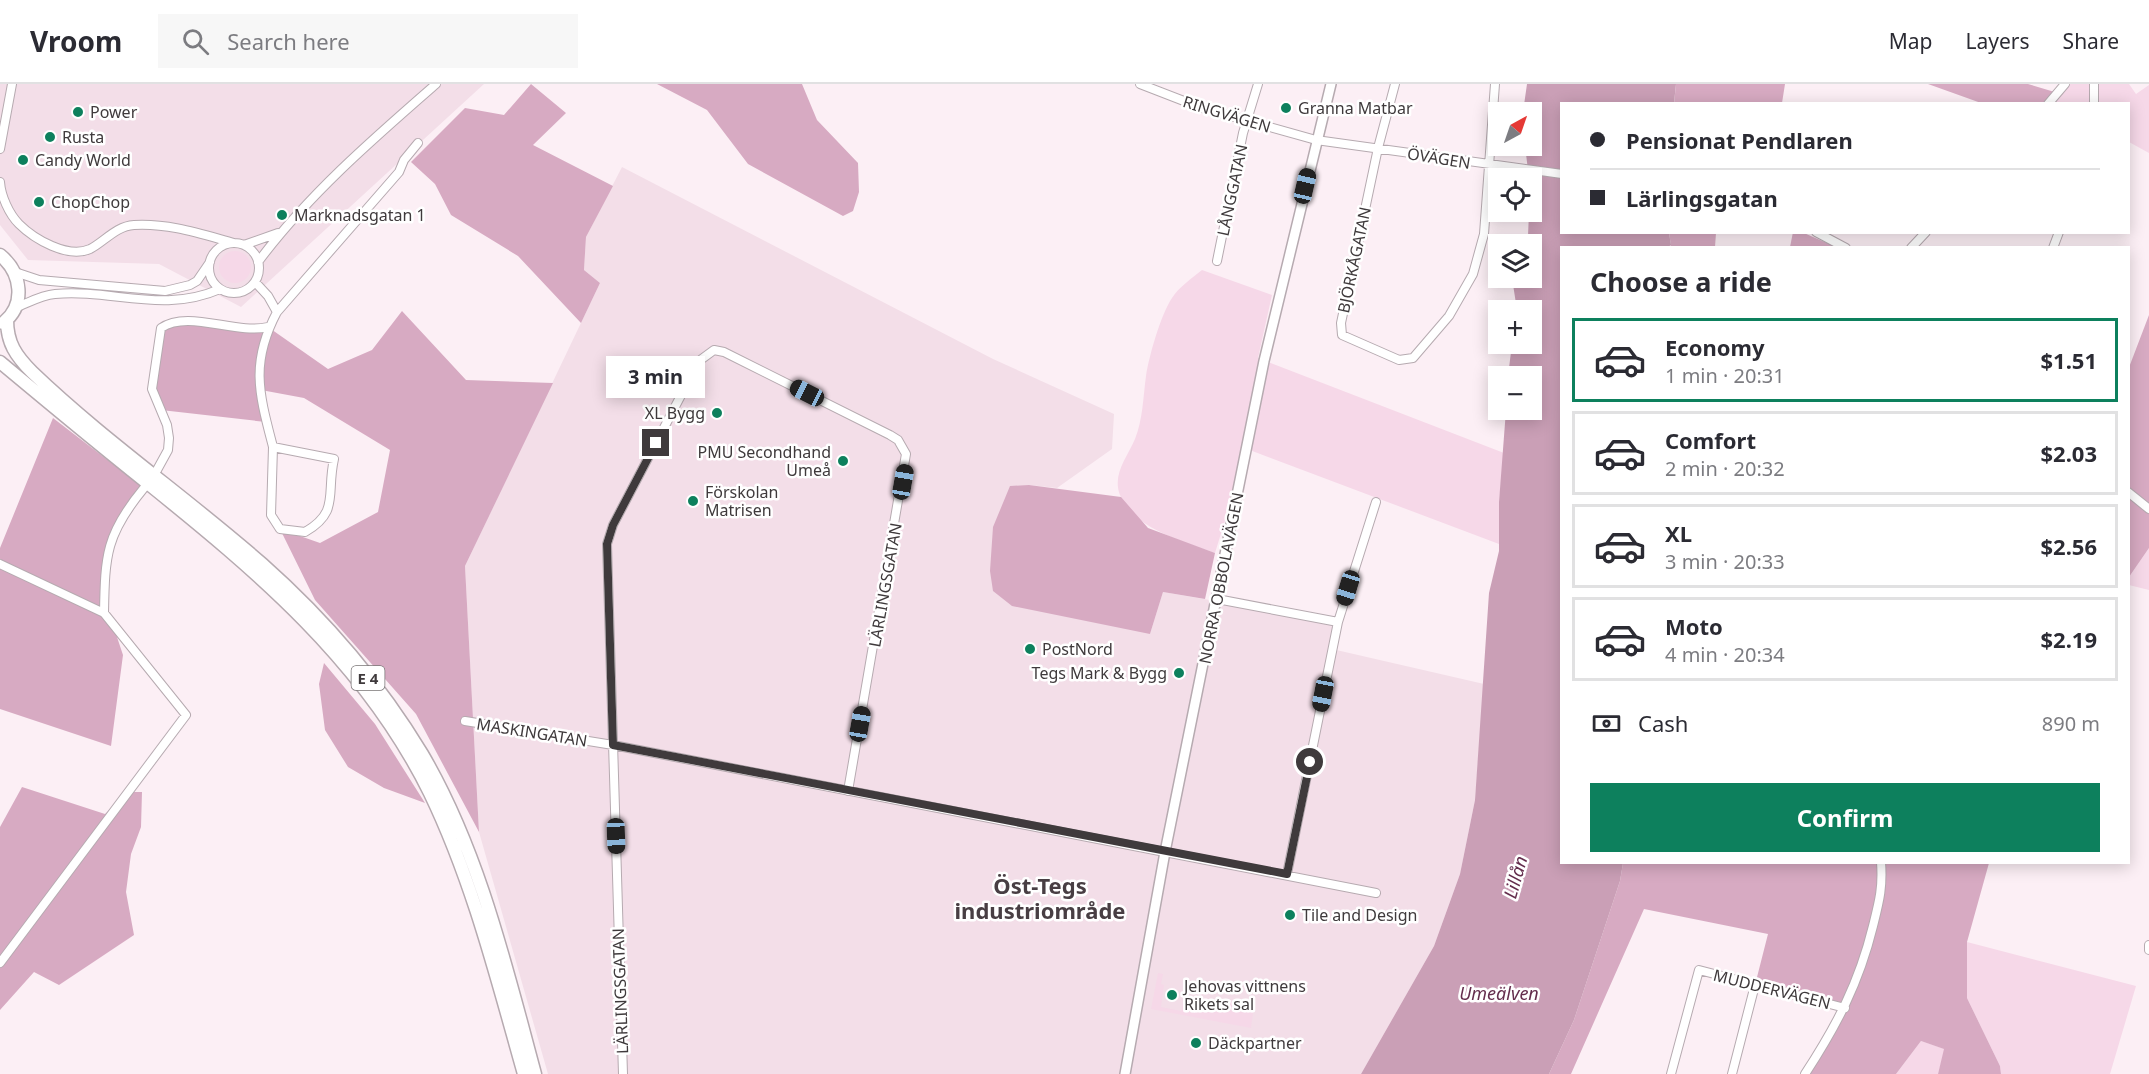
<!DOCTYPE html>
<html lang="en">
<head>
<meta charset="utf-8">
<style>
  body { margin:0; font-family:"Noto Sans",sans-serif; background:#f7f7f7; color:#2b2b33; height:100vh; display:flex; flex-direction:column; font-size:22px; white-space:nowrap }
  * { box-sizing:border-box; margin:0 }
  p { font-size:20px; color:#7c7c81 }
  .icon { flex:none; width:33px; height:33px; fill:none; stroke:currentColor; stroke-width:2; stroke-linecap:round; stroke-linejoin:round }
  .map { position:relative; flex:1; overflow:hidden }
  .side { position:absolute; left:1560px; top:162px; width:570px; height:618px; display:flex; flex-direction:column; background:#fff; border-radius:0px; box-shadow:0 3px 15px #0003 }
  .side>* { flex:none }
  .banner { position:absolute; left:1560px; top:18px; width:570px; height:132px; border-radius:0px; box-shadow:0 3px 15px #0003; display:grid; align-content:center; height:132px; padding:0 30px; background:#fff }
  .needle { width:39px; rotate:40deg }
  .buttons { position:absolute; left:1488px; top:18px; display:grid; gap:12px }
  .buttons a { display:grid; place-items:center; width:54px; height:54px; border-radius:0px; background:#fff; box-shadow:0 3px 15px #0003; font-size:30px }
  .end { position:absolute; width:27px; height:27px; margin:-14px; border:8px solid #3f3a3c; background:#fff; box-shadow:0 0 0 3px #fff }
  .from { border-radius:50% }
  .bubble { position:absolute; height:42px; border-radius:0px; background:#fff; box-shadow:0 3px 15px #0003; font-size:20px; font-weight:700; line-height:42px; text-align:center }
  .car { position:absolute; width:18px; height:36px; margin:-18px -9px; border-radius:8px; box-shadow:0 0 4px 2px #0007; background:linear-gradient(#222 24%,#8ab4d8 0 40%,#222 0 76%,#8ab4d8 0 86%,#222 0) }
  .banner b { display:flex; align-items:center; gap:21px; height:57px; font-size:22px }
  .banner b+b { border-top:2px solid #e1e1e2 }
  .banner i { width:15px; height:15px; background:#2b2b33 }
  ul { padding:0; list-style:none }
  li { display:flex; align-items:center; gap:18px; height:84px; margin:0 12px 9px; padding:0 18px; border:3px solid #e1e1e2; border-radius:0px }
  li div { flex:1 }
  li b { display:block; font-size:22px }
  li em { font-style:normal; font-weight:700 }
  li.on { border-color:#0d805d }
  li>.icon { width:54px; height:54px; stroke-width:1.5 }
  h2 { padding:0 30px; font-size:27px; line-height:72px }
  .pay { display:flex; align-items:center; gap:15px; height:66px; padding:0 30px; font-size:22px }
  .pay p { margin-inline-start:auto }
  .action { display:flex; gap:12px; margin-top:auto; padding:12px 30px }
  .action a { flex:1; height:69px; border-radius:0px; background:#0d805d; color:#fff; font-size:24px; font-weight:700; line-height:69px; text-align:center }
  header { display:flex; align-items:center; gap:36px; box-sizing:border-box; height:84px; padding:0 30px; background:#fff; border-bottom:2px solid #e1e1e2 }
  header strong { font-size:28px }
  nav { display:flex; gap:33px; margin-inline-start:auto; font-size:21px }
  .search { width:420px; height:54px; background:#f7f7f7; display:flex; align-items:center; gap:15px; box-sizing:border-box; padding:0 21px; border-radius:0px; color:#7c7c81; font-size:22px }
  .map>svg:first-child { display:block }
</style>
</head>
<body>
<header>
<strong>Vroom</strong>
<div class="search"><svg class="icon" aria-label="search" viewBox="0 0 24 24"><circle cx="10" cy="10" r="6"/><path d="M15 15l6 6"/></svg>Search here</div>
<nav><a>Map</a><a>Layers</a><a>Share</a></nav>
</header>
<div class="map">
<svg width="2149" height="990" viewBox="0 0 2149 990">
  <rect width="100%" height="100%" fill="#fceff5"/>
  <path fill="#f3dee8" d="M 0,0 L 484,0 L 241,223 L 159,180 L 28,176 L 0,141 Z
    M 622,83 L 993,275 L 1114,330 L 1112,365 L 1057,404 L 1029,401 L 1150,550 L 1163,508 L 1338,538 L 1332,565 L 1484,600 L 1475,716 L 1460,790 L 1434,862 L 1361,990 L 548,990 L 479,748 L 465,482 L 600,199 L 584,186 L 586,153 Z"/>
  <path fill="#f6d8e8" d="M 2065,0 L 2129,0 L 2136,10 L 2149,1 L 2149,69 L 2129,58 L 2128,20 L 2058,20 L 2051,16 Z
    M219 183a16 16 0 1 1 32 0a16 16 0 1 1-32 0Z
    M 1202,186 L 1272,211 L 1258,274 L 1504,369 L 1499,418 L 1499,460 L 1247,365 L 1215,469 C 1185,458 1132,444 1120,411 C 1112,390 1127,374 1135,355 C 1143,335 1143,314 1146,292 C 1149,272 1161,230 1172,214 C 1179,203 1192,194 1202,186 Z
    M 2149,464 L 2149,506 L 2129,501 L 2129,493 Z
    M 1967,858 L 2136,902 L 2110,990 L 2001,990 L 2000,982 L 1967,914 Z
    M 1158,889 L 1163,890 L 1161,900 L 1164,901 L 1161,923 L 1181,927 L 1185,913 L 1216,919 L 1219,916 L 1254,922 L 1251,944 L 1151,925 Z
    M 1921,957 L 1945,965 L 1938,990 L 1896,990 Z"/>
  <path fill="#d7aac2" d="M 531,0 L 566,29 L 533,61 L 613,102 L 586,153 L 584,186 L 600,199 L 581,239 L 518,172 L 451,131 L 435,100 L 411,78 L 465,24 L 504,31 Z
    M 657,0 L 802,0 L 817,36 L 858,79 L 859,108 L 853,127 L 843,132 L 748,80 L 707,26 Z
    M 1676,0 L 1785,0 L 1782,19 L 1674,20 Z
    M 1928,0 L 2028,0 L 2058,9 L 2049,19 L 1981,19 Z
    M 1793,148 L 1804,149 L 1836,163 L 1790,163 Z
    M 1669,149 L 1716,149 L 1715,163 L 1669,164 L 1671,161 Z
    M 402,227 L 466,296 L 553,299 L 465,482 L 479,748 L 416,630 L 315,516 L 280,445 L 320,459 L 378,428 L 390,366 L 304,314 L 261,306 L 266,338 L 161,326 C 149,302 152,261 167,240 L 268,243 L 328,285 L 372,266 Z
    M 2149,231 L 2149,464 L 2129,493 L 2128,286 Z
    M 53,334 L 144,404 L 106,470 L 104,529 L 116,550 L 123,571 L 111,662 L 0,625 L 0,464 Z
    M 1029,401 L 1121,413 L 1148,444 L 1215,469 L 1205,515 L 1163,508 L 1150,550 L 1012,522 L 993,507 L 990,487 L 993,443 L 1010,402 Z
    M 324,579 L 375,640 L 425,719 L 384,704 L 348,683 L 325,646 L 319,600 Z
    M 22,703 L 105,730 L 129,708 L 142,708 L 141,743 L 131,770 L 126,808 L 134,851 L 59,901 L 34,888 L 0,926 L 0,743 Z
    M 1623,779 L 1989,779 L 1967,858 L 1967,914 L 2000,982 L 2001,990 L 1938,990 L 1944,965 L 1921,957 L 1896,990 L 1805,990 L 1845,924 L 1755,901 L 1768,850 L 1644,825 L 1571,990 L 1549,990 L 1574,936 L 1620,797 Z"/>
  <path fill="#ca9fb6" d="M 1527,0 L 1676,0 L 1674,19 L 1562,20 L 1562,148 L 1669,149 L 1671,161 L 1668,163 L 1562,164 L 1562,778 L 1623,779 L 1620,797 L 1574,936 L 1549,990 L 1361,990 L 1434,862 L 1460,790 L 1475,716 L 1489,509 L 1499,467 L 1499,418 L 1506,326 L 1532,326 L 1532,292 L 1508,292 L 1512,260 L 1532,260 L 1532,226 L 1517,226 L 1512,194 L 1532,194 L 1532,160 L 1521,160 L 1528,152 L 1529,128 L 1532,128 L 1532,94 L 1529,94 L 1525,62 L 1532,62 L 1532,28 L 1523,28 Z"/>
  <g fill="none" stroke-linecap="round" stroke-linejoin="round">
    <g stroke="#b6aab0" stroke-width="10">
      <path id="minor" d="M 1140,0 L 1202,24 L 1316,56 L 1562,90
        M 1395,0 L 1378,64 L 1341,239 L 1342,251 L 1399,276 L 1413,274 L 1449,232 L 1473,190 L 1484,150 L 1495,0
        M 2094,0 L 2094,19
        M 2048,20 L 2065,0
        M 0,65 L 12,0
        M 0,98 C 1,112 9,130 19,140 C 34,155 68,175 90,165 C 104,158 116,142 134,141 C 169,139 201,150 234,159
        M 1816,148 L 1846,164
        M209 184a25 25 0 1 1 50 0a25 25 0 1 1-50 0Z
        M 244,161 L 278,149
        M 1911,164 L 1926,148
        M 2053,164 L 2059,148
        M 1217,177 L 1243,49 L 1258,0
        M 258,178 C 308,111 374,54 436,0
        M 15,188 L 39,196 L 165,207 L 190,201 L 197,197 L 210,178
        M 255,198 L 268,212 L 277,228
        M 15,224 C 28,219 41,211 55,210 C 113,205 163,230 220,205
        M 273,363 C 259,309 250,279 277,228 L 399,88 L 404,76 L 418,59
        M 273,363 L 334,375 C 326,410 340,428 305,448 L 280,445 L 271,431 Z
        M 157,386 L 168,366 L 169,354 L 167,341 L 152,305 L 161,244 C 188,225 236,251 268,243
        M 2128,408 L 2149,425
        M 0,480 L 104,529 L 186,631 L 0,879
        M 1217,515 L 1338,538
        M 104,529 C 105,471 106,450 144,404
        M 465,637 L 613,661 L 1376,809
        M 1287,790 L 1338,538 L 1376,418
        M 2149,861 L 2149,866
        M 623,990 L 607,460 L 613,441 L 699,277 L 714,266 L 724,268 L 890,351 L 898,356 L 906,370 L 848,707
        M 1671,990 L 1699,886 L 1845,924
        M 1732,990 L 1755,901
        M 1805,990 C 1837,941 1859,899 1873,842 C 1879,818 1883,804 1881,778"/>
    </g>
    <g stroke="#b6aab0" stroke-width="12">
      <path id="tertiary" d="M 1125,990 L 1165,768 L 1264,277 L 1331,0"/>
    </g>
    <g stroke="#b6aab0" stroke-width="15">
      <path id="trunk" d="M 0,171 C 22,189 26,221 3,239
        M 7,236 C 7,259 16,272 32,288 C 104,357 187,414 262,480 C 324,535 379,599 422,670 C 479,767 506,883 535,990
        M 0,278 C 48,318 96,358 145,397 C 257,487 365,577 430,709 C 473,798 497,895 524,990"/>
    </g>
    <use href="#minor" stroke="#fff" stroke-width="8"/>
    <use href="#tertiary" stroke="#fff" stroke-width="9"/>
    <use href="#trunk" stroke="#fff" stroke-width="12"/>
  </g>
  <g fill="none" stroke-linecap="round" stroke-linejoin="round">
    <path stroke="#3f3a3c" stroke-width="8" d="M 656,359 L 613,441 L 607,460 L 613,661 L 1287,790 L 1310,678"/>
  </g>
  <g fill="#0d805d" stroke="#fff" stroke-width="2">
    <circle cx="1286" cy="24" r="6"/>
    <circle cx="78" cy="28" r="6"/>
    <circle cx="50" cy="53" r="6"/>
    <circle cx="23" cy="76" r="6"/>
    <circle cx="39" cy="118" r="6"/>
    <circle cx="282" cy="131" r="6"/>
    <circle cx="717" cy="329" r="6"/>
    <circle cx="843" cy="377" r="6"/>
    <circle cx="693" cy="417" r="6"/>
    <circle cx="1030" cy="565" r="6"/>
    <circle cx="1179" cy="589" r="6"/>
    <circle cx="1290" cy="831" r="6"/>
    <circle cx="1172" cy="911" r="6"/>
    <circle cx="1196" cy="959" r="6"/>
  </g>
  <g text-anchor="middle" dominant-baseline="central" stroke-width="5" stroke-linejoin="round" paint-order="stroke">
    <rect fill="#fff" stroke="#797576" stroke-width="1.5" x="351.5" y="582" width="33" height="24" rx="4.5"/>
    <g font-size="15" font-weight="bold" fill="#3f3a3c">
      <text x="368" y="594">E 4</text>
    </g>
    <g font-size="16" fill="#3f3a3c" stroke="#fff" text-anchor="start">
      <text x="1298" y="24">Granna Matbar</text>
      <text x="90" y="28">Power</text>
      <text x="62" y="53">Rusta</text>
      <text x="35" y="76">Candy World</text>
      <text x="51" y="118">ChopChop</text>
      <text x="294" y="131">Marknadsgatan 1</text>
      <text x="705" y="329" text-anchor="end">XL Bygg</text>
      <text x="831" y="368" text-anchor="end">PMU Secondhand<tspan x="831" dy="18">Umeå</tspan></text>
      <text x="705" y="408">Förskolan<tspan x="705" dy="18">Matrisen</tspan></text>
      <text x="1042" y="565">PostNord</text>
      <text x="1167" y="589" text-anchor="end">Tegs Mark &amp; Bygg</text>
      <text x="1302" y="831">Tile and Design</text>
      <text x="1184" y="902">Jehovas vittnens<tspan x="1184" dy="18">Rikets sal</tspan></text>
      <text x="1208" y="959">Däckpartner</text>
    </g>
    <g font-size="16" fill="#3f3a3c" stroke="#fff">
      <text transform="translate(1227 30) rotate(17)">RINGVÄGEN</text>
      <text transform="translate(1439 74) rotate(9)">ÖVÄGEN</text>
      <text transform="translate(1232 106) rotate(-78)">LÅNGGATAN</text>
      <text transform="translate(1354 176) rotate(-78)">BJÖRKÅGATAN</text>
      <text transform="translate(1221 494) rotate(-79)">NORRA OBBOLAVÄGEN</text>
      <text transform="translate(885 501) rotate(-80)">LÄRLINGSGATAN</text>
      <text transform="translate(532 648) rotate(9)">MASKINGATAN</text>
      <text transform="translate(1772 905) rotate(14)">MUDDERVÄGEN</text>
      <text transform="translate(620 907) rotate(-92)">LÄRLINGSGATAN</text>
    </g>
    <g font-size="18" font-style="italic" fill="#642d4d" stroke="#fff">
      <text transform="translate(1515 793) rotate(-74)">Lillån</text>
      <text x="1499" y="909">Umeälven</text>
    </g>
    <g font-size="22" font-weight="bold" fill="#483e43" stroke="#fff">
      <text x="1040" y="801">Öst-Tegs<tspan x="1040" dy="25">industriområde</tspan></text>
    </g>
  </g>
</svg>
<div class="buttons">
<a><svg class="needle" viewBox="-14 -14 28 28"><path d="M0-13l5 13h-10z" fill="#e53935"/><path d="M0 13l5-13h-10z" fill="#7c7c81"/></svg></a>
<a><svg class="icon" aria-label="locate" viewBox="0 0 24 24"><circle cx="12" cy="12" r="6"/><path d="M12 2v4M12 18v4M2 12h4M18 12h4"/></svg></a>
<a><svg class="icon" aria-label="layers" viewBox="0 0 24 24"><path d="M12 4l9 5-9 5-9-5zM3 14l9 5 9-5"/></svg></a>
<a>+</a>
<a>−</a>
</div>
<i class="end from" style="left:1310px;top:678px"></i>
<i class="end" style="left:656px;top:359px"></i>
<div class="bubble" style="left:606px;top:272px;width:99px">3 min</div>
<i class="car" style="left:1305px;top:102px;rotate:13deg"></i>
<i class="car" style="left:807px;top:309px;rotate:297deg"></i>
<i class="car" style="left:903px;top:398px;rotate:10deg"></i>
<i class="car" style="left:1348px;top:504px;rotate:197deg"></i>
<i class="car" style="left:1323px;top:610px;rotate:191deg"></i>
<i class="car" style="left:860px;top:640px;rotate:10deg"></i>
<i class="car" style="left:616px;top:752px;rotate:178deg"></i>
<div class="banner">
<b><i class="from"></i>Pensionat Pendlaren</b>
<b><i></i>Lärlingsgatan</b>
</div>
<section class="side">
<h2>Choose a ride</h2>
<ul>
<li class="on"><svg class="icon" aria-label="car" viewBox="0 0 24 24"><path d="M5 17H2v-5l4-1 3-4h7l3 4 3 1v5h-3M9 17h6M6 11h13"/><circle cx="7" cy="17" r="2"/><circle cx="17" cy="17" r="2"/></svg><div><b>Economy</b><p>1 min · 20:31</p></div><em>$1.51</em></li>
<li><svg class="icon" aria-label="car" viewBox="0 0 24 24"><path d="M5 17H2v-5l4-1 3-4h7l3 4 3 1v5h-3M9 17h6M6 11h13"/><circle cx="7" cy="17" r="2"/><circle cx="17" cy="17" r="2"/></svg><div><b>Comfort</b><p>2 min · 20:32</p></div><em>$2.03</em></li>
<li><svg class="icon" aria-label="car" viewBox="0 0 24 24"><path d="M5 17H2v-5l4-1 3-4h7l3 4 3 1v5h-3M9 17h6M6 11h13"/><circle cx="7" cy="17" r="2"/><circle cx="17" cy="17" r="2"/></svg><div><b>XL</b><p>3 min · 20:33</p></div><em>$2.56</em></li>
<li><svg class="icon" aria-label="car" viewBox="0 0 24 24"><path d="M5 17H2v-5l4-1 3-4h7l3 4 3 1v5h-3M9 17h6M6 11h13"/><circle cx="7" cy="17" r="2"/><circle cx="17" cy="17" r="2"/></svg><div><b>Moto</b><p>4 min · 20:34</p></div><em>$2.19</em></li>
</ul>
<div class="pay"><svg class="icon" aria-label="cash" viewBox="0 0 24 24"><path d="M3 7h18v10H3z"/><circle cx="12" cy="12" r="2"/></svg>Cash<p>890 m</p></div>
<div class="action"><a>Confirm</a></div>
</section>
</div>
</body>
</html>
